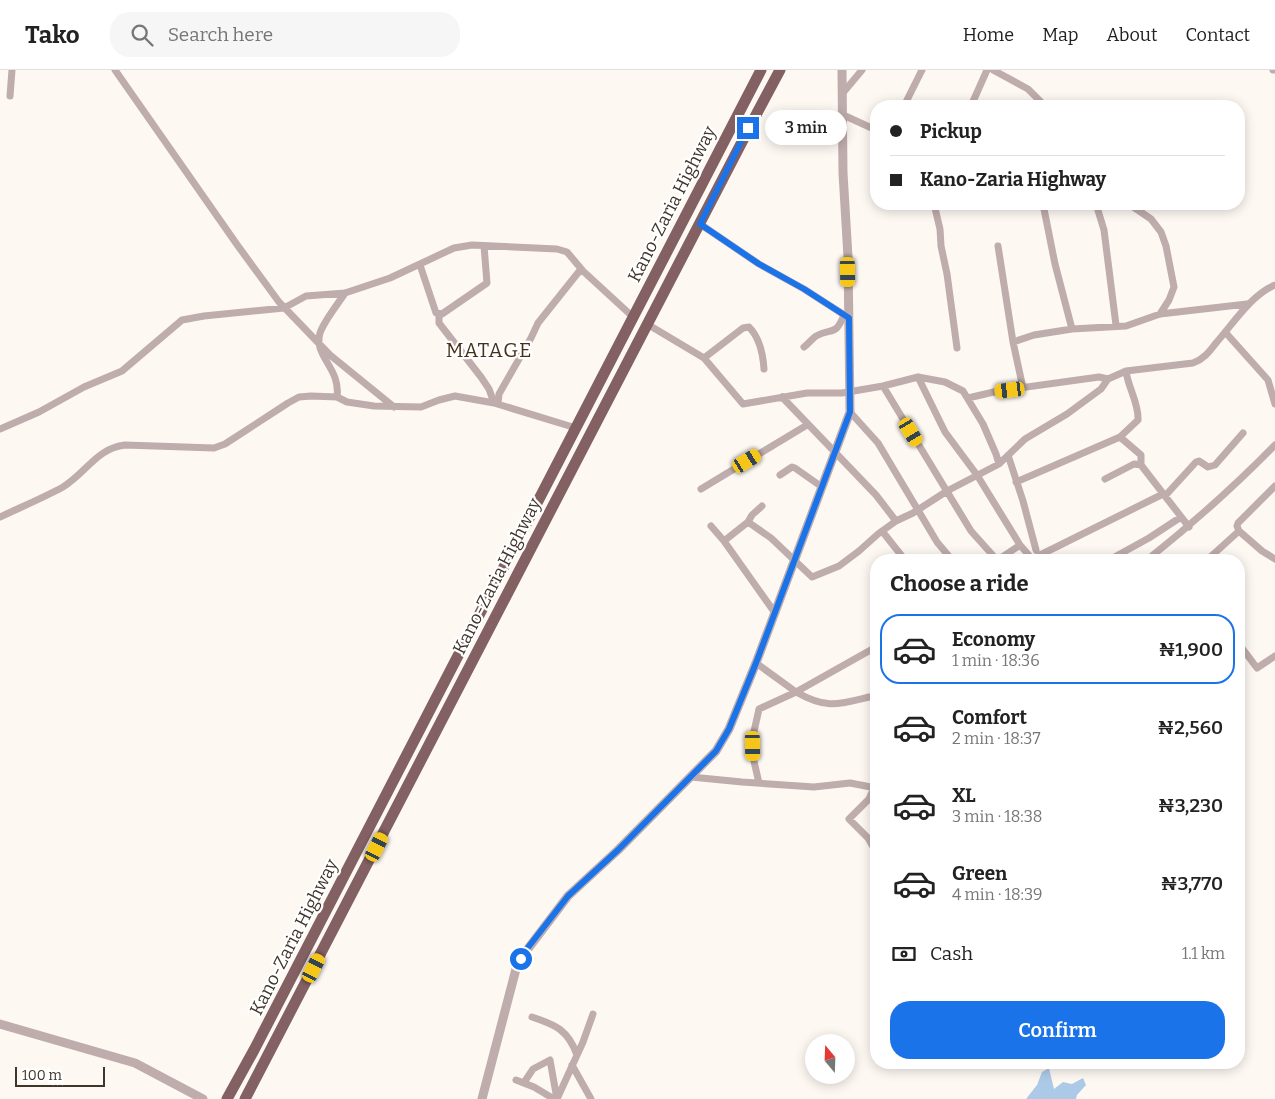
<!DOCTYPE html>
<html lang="en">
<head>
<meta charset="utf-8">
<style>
  body { margin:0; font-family:Bitter,serif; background:#f6f6f6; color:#222; height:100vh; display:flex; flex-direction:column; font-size:19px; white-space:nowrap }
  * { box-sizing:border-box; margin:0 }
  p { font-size:16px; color:#767676 }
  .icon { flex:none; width:28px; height:28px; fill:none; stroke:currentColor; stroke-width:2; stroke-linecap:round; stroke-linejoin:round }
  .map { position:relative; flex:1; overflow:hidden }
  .side { position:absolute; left:870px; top:484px; width:375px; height:515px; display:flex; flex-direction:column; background:#fff; border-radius:20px; box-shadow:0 2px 12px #0003 }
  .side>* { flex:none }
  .top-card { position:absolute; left:870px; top:30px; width:375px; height:110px; border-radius:20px; box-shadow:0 2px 12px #0003; display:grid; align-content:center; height:110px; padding:0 20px; background:#fff }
  .needle { width:32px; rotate:341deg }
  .buttons { position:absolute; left:805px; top:964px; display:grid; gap:10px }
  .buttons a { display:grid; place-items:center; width:50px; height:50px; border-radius:50%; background:#fff; box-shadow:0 2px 12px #0003; font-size:25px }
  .scale { position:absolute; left:15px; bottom:12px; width:90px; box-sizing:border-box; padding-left:5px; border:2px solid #40352a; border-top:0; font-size:14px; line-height:18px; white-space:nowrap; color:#40352a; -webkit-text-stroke:4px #fff; paint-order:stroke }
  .end { position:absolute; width:22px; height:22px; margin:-11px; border:6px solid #1a73e8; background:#fff; box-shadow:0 0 0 2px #fff }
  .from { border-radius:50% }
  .bubble { position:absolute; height:35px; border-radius:18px; background:#fff; box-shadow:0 2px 12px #0003; font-size:16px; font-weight:600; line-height:35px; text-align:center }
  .car { position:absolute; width:15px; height:30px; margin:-15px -8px; border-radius:6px; box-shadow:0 0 4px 1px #0007; background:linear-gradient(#f5c518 24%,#345 0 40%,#f5c518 0 76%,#345 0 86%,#f5c518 0) }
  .top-card b { display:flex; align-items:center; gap:18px; height:48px; font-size:19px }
  .top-card b+b { border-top:1px solid #e0e0e0 }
  .top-card i { width:12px; height:12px; background:#222 }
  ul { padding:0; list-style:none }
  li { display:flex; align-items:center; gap:15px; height:70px; margin:0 10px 8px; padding:0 10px; border:2px solid transparent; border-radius:20px }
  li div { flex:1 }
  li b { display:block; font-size:19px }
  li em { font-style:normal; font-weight:600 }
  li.current { border-color:#1a73e8 }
  li>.icon { width:45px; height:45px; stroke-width:1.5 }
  h2 { padding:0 20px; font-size:22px; line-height:60px }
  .pay { display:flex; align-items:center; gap:12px; height:55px; padding:0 20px; font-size:19px }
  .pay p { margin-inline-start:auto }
  .cta { display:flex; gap:10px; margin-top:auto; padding:10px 20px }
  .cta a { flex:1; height:58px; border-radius:20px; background:#1a73e8; color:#fff; font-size:20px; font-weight:600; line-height:58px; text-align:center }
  header { display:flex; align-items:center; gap:30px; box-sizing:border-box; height:70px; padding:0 25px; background:#fff; border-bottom:1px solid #e0e0e0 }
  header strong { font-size:24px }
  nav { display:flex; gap:28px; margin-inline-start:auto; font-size:18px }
  .search { width:350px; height:45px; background:#f6f6f6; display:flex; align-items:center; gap:12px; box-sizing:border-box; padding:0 18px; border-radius:20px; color:#767676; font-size:19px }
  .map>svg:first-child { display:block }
</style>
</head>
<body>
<header>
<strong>Tako</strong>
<div class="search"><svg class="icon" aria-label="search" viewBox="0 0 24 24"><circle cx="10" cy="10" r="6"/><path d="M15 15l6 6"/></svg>Search here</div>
<nav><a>Home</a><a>Map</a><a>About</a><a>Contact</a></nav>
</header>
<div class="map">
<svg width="1275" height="1029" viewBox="0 0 1275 1029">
  <rect width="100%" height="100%" fill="#fdf8f2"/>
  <path fill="#accae7" d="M 1049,998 L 1054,1019 L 1063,1012 L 1072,1014 L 1083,1008 L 1086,1015 L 1077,1025 L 1076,1029 L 1026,1029 L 1037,1015 L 1042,1002 Z"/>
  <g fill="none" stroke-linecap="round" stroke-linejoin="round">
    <path stroke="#bfacac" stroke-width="7" d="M 115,0 L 238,176 L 279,232 L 330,285 L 394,337
      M 993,0 L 1028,19 L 1045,36
      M 1273,0 L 1275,0
      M 842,24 L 862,0
      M 10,26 L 12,0
      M 904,36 L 922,0
      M 971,36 L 987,0
      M 841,44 L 876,60
      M 886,134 L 894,136 L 921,134
      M 934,134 L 940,159 L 941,176 L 947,204 L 957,278
      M 1043,134 L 1055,194 L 1072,259
      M 1096,134 L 1104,160 L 1116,255
      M 1129,134 L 1151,149 L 1161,162 L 1166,176 L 1174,217 L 1169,230 L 1160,244
      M 700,154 L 759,194 L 804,219 L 849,248
      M 998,176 L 1013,272 L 1023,318
      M 420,195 L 436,243 L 442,244 L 487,213 L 484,176
      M 439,245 L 439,253 L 481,307 L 489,319 L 494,333
      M 647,254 L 704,288 L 743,334 L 807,323 L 842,323 L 883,316 L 918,307 L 945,312 L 963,321 L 983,354 L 996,384 L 999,394
      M 1226,263 L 1268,310 L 1275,334
      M 1013,272 L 1034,265 L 1072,259 L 1126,256 L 1160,244 L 1247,234
      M 804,277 C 808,274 812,269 816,266 C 833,257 835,267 844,245
      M 704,288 L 743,258 L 749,257 C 760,268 763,284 764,299
      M 918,307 L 945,362 L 977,405 L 1020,475 L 1033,490
      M 883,316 L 971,461 L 997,490
      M 337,327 C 341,298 313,286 320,263 C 324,251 338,234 345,223
      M 782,327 L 876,425 L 896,451
      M 968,328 L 998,321 L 1099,307 L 1108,309
      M 498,334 L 499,324 L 531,268 L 538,253 L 581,199
      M 850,342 L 878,373 L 937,472 L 952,490
      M 0,359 L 39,342 L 84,317 L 122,301 L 182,250 L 204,246 L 284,238 L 306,226 L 345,223 L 390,208 L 454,178 L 472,175 L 557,179 L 567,182 L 583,201 L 633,247
      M 1120,367 L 1138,350 C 1139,333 1128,318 1126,301
      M 1008,385 L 1023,431 L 1036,480
      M 780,405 L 792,397 L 795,398 L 822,417
      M 1105,409 L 1134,394 L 1141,395
      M 1016,412 L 1120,367 L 1141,385 L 1141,395 L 1189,457
      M 1275,416 L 1238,453 L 1237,456 L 1239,461 L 1262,481 L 1275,489
      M 701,419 L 807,355
      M 1165,426 L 1196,392 L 1199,391 L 1208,397 L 1215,395 L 1243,363
      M 0,447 C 21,437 43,428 63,417 C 86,403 97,378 125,375 L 214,378 L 225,374 L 288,333 L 299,327 L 311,326 L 337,327 L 347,332 L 374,336 L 421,337 L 439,330 L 455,326 L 494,333 L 576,358
      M 748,452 L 752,445 L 762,436
      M 711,456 L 724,471 L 775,543
      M 882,461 L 905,490
      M 724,471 L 748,452 L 771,468 L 812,507 L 839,496 L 859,481 L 878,464 L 896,451 L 913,443 L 947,421 L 999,394 L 1025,369 L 1067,344 L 1101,319 L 1108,309 L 1126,301 L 1193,293 C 1204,289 1209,282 1216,273 C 1233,254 1251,225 1275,215
      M 1032,489 L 1163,424
      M 998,490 L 1020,475
      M 1109,490 L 1149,468 L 1181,447
      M 1147,490 C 1192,454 1235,416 1275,375
      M 1207,490 L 1239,461
      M 1239,574 L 1257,598 L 1275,586
      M 756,593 L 796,622 L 759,639 L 753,666 L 753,687 L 759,713
      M 869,627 C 837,635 826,639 796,622 L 876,577
      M 691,707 L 742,712 L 814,717 L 850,713 L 876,718
      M 874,718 L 869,729 L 849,749 L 868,768 L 876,782
      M 532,947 C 556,955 568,960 577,985
      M 572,995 L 591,1029
      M 516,1010 L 534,1017 L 554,1029
      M 525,1011 L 533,999 L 550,990 L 557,1029
      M 557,1029 L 583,972 L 593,944"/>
    <path stroke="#bfacac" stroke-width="9" d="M 0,954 L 135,993 L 203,1029
      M 482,1029 L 516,899 L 527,880 L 568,826 L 618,780 L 716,681 L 729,659 L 756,593 L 850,342 L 848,187 L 843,103 L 842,0"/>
    <path stroke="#836062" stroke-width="11" d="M 227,1029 L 254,980 L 761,0
      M 245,1029 L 757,43 L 780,0"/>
  </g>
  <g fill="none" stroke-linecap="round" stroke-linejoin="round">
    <path stroke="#1a73e8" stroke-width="6" d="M 521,889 L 526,880 L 568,826 L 618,780 L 716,681 L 729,659 L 756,593 L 850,342 L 849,248 L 804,219 L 759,194 L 700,154 L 748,58"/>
  </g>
  <g text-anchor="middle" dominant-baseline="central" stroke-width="4.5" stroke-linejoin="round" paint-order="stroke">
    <g font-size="18" fill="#40352a" stroke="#fff">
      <text transform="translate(672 134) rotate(-63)">Kano-Zaria Highway</text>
      <text transform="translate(497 506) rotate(-63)">Kano-Zaria Highway</text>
      <text transform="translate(294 867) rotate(-63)">Kano-Zaria Highway</text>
    </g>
    <g font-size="20" letter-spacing="1" fill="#473219" stroke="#fff">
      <text x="489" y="280">MATAGE</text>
    </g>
  </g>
</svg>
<div class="buttons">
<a><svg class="needle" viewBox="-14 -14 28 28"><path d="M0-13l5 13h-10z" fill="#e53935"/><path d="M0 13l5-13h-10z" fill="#767676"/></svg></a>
</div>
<div class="scale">100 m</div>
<i class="end from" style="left:521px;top:889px"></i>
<i class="end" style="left:748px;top:58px"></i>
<div class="bubble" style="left:765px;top:40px;width:82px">3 min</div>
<i class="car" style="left:848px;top:202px;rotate:179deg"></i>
<i class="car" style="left:1010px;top:320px;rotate:263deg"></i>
<i class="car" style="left:911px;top:362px;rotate:149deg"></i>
<i class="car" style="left:747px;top:391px;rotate:59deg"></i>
<i class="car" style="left:753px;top:676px;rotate:179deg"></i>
<i class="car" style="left:377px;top:777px;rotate:27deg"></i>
<i class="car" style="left:314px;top:898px;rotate:27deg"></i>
<div class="top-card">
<b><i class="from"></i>Pickup</b>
<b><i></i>Kano-Zaria Highway</b>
</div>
<section class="side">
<h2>Choose a ride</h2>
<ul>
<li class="current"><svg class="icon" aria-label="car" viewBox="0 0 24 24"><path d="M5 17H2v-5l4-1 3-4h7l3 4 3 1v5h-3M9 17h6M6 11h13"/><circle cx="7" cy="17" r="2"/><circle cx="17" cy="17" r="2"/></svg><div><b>Economy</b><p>1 min · 18:36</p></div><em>₦1,900</em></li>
<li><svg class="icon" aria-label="car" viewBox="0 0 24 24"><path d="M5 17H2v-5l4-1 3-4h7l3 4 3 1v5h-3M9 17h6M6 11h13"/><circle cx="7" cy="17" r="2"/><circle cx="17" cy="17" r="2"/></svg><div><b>Comfort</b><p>2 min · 18:37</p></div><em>₦2,560</em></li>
<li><svg class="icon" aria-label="car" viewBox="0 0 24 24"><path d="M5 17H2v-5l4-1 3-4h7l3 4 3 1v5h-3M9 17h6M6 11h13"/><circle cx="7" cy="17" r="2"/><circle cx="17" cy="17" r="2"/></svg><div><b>XL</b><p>3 min · 18:38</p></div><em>₦3,230</em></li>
<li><svg class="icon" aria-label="car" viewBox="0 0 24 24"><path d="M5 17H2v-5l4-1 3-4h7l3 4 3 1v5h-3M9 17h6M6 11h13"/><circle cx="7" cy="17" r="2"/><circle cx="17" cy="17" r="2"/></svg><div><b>Green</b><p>4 min · 18:39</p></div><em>₦3,770</em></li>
</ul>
<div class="pay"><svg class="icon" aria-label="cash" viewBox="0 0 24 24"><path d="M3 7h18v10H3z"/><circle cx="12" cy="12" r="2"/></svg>Cash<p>1.1 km</p></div>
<div class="cta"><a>Confirm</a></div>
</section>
</div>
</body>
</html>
